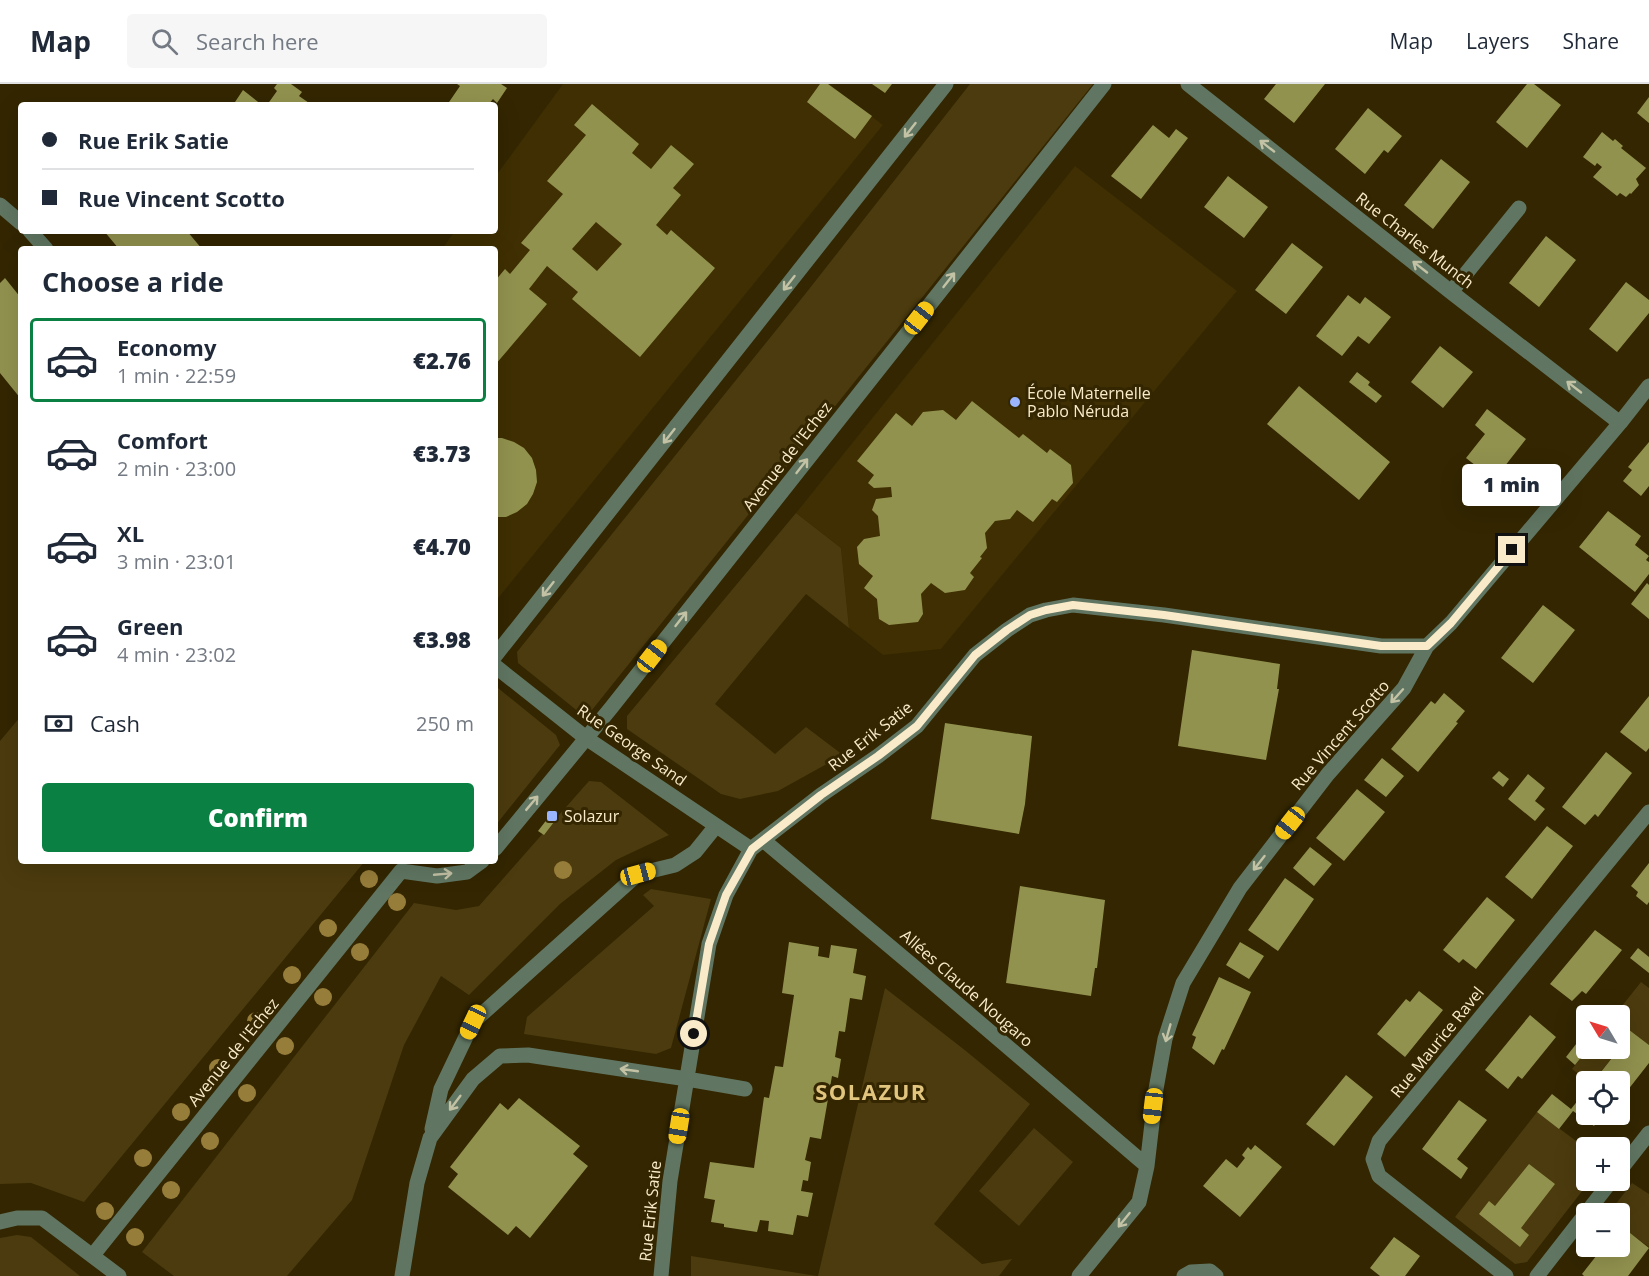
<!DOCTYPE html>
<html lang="en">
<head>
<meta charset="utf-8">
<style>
  body { margin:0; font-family:"Open Sans",sans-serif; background:#f6f6f7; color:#1f2937; height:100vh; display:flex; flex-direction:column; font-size:22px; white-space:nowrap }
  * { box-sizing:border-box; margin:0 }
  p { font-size:20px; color:#747a83 }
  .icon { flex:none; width:33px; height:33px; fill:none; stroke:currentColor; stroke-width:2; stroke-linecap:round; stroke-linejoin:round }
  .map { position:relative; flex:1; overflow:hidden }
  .drawer { position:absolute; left:18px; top:162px; width:480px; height:618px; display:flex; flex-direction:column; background:#fff; border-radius:6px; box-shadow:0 6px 24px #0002 }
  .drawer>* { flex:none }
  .banner { position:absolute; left:18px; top:18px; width:480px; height:132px; border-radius:6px; box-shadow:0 6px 24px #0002; display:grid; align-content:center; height:132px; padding:0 24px; background:#fff }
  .needle { width:39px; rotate:308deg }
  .buttons { position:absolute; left:1576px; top:921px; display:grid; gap:12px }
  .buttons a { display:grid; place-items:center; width:54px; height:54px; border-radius:6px; background:#fff; box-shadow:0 6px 24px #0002; font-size:30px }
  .end { position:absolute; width:27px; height:27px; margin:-14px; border:8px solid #f9ebc9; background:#111; box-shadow:0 0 0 3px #111 }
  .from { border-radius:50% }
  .bubble { position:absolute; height:42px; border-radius:6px; background:#fff; box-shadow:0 6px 24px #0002; font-size:20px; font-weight:800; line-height:42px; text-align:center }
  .car { position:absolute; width:18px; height:36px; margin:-18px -9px; border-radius:8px; box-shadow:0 0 4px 2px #0007; background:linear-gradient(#f5c518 24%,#345 0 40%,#f5c518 0 76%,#345 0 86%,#f5c518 0) }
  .banner b { display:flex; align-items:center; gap:21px; height:57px; font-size:22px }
  .banner b+b { border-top:2px solid #e0e1e3 }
  .banner i { width:15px; height:15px; background:#1f2937 }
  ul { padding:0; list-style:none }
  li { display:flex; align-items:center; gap:18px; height:84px; margin:0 12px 9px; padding:0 12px; border:3px solid transparent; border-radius:6px }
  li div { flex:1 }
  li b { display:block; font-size:22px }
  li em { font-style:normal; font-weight:800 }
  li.current { border-color:#0b8043 }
  li>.icon { width:54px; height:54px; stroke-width:1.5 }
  h2 { padding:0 24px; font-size:27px; line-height:72px }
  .pay { display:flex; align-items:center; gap:15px; height:66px; padding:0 24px; font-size:22px }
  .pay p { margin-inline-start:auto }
  .action { display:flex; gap:12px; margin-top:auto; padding:12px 24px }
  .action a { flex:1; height:69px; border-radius:6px; background:#0b8043; color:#fff; font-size:24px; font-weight:800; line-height:69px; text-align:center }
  header { display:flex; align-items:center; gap:36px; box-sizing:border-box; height:84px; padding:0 30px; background:#fff; border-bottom:2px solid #e0e1e3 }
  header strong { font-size:28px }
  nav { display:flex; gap:33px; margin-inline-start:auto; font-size:21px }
  .search { width:420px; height:54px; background:#f6f6f7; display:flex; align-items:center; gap:15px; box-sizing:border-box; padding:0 21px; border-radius:6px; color:#747a83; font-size:22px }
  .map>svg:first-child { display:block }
</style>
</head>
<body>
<header>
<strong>Map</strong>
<div class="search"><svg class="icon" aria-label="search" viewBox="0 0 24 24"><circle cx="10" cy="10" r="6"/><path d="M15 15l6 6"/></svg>Search here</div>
<nav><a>Map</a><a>Layers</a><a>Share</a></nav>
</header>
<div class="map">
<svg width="1649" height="1192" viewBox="0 0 1649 1192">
  <rect width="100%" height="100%" fill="#332600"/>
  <path fill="#3f2f02" d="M 563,0 L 829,0 L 883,41 L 495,518 L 495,165 L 442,165 L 455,147 L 495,147 L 495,93 Z
    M 1075,82 L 1237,207 L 941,565 L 883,571 L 849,544 L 841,464 L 796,429 Z"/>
  <path fill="#4c3b0e" d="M 970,0 L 1093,0 L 592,626 L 580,629 L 518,579 L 517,568 L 806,209 Z
    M 796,429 L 841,464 L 849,544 L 806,510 L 715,620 L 775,670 L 806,643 L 843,671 L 778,707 L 740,715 L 721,710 L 627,645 L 627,632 Z
    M 498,604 L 556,651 L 560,661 L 495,742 L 495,605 Z
    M 21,632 L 21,777 L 365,777 L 84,1118 L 31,1099 L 0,1100 L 0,657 Z
    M 589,697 L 601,698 L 669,751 L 616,776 L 560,820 L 469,911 L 441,892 L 404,961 L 352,1116 L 287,1192 L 174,1192 L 142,1168 L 414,819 L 456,826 L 479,822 Z
    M 651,805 L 711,815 L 671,964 L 656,970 L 524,950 L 527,933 L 654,822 L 643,811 Z
    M 1641,898 L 1649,904 L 1649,961 L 1624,942 L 1620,947 L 1620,932 L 1614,932 Z
    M 885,904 L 966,967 L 1030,1020 L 934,1140 L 982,1180 L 1012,1175 L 999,1192 L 818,1192 Z
    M 1620,964 L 1593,997 L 1588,997 L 1572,985 L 1588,965 Z
    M 1537,1028 L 1587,1065 L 1587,1096 L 1590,1097 L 1527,1178 L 1515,1180 L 1455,1133 Z
    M 1034,1044 L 1073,1078 L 1019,1142 L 979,1107 Z
    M 1632,1099 L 1649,1110 L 1649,1163 L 1620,1142 L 1620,1130 L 1608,1130 Z
    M 17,1151 L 31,1153 L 80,1192 L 0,1192 L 0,1154 Z
    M 691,1172 L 817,1192 L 691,1192 Z"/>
  <path fill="#92924f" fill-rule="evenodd" d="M 277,0 L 291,0 L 302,8 L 299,12 L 312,21 L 267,21 L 277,7 L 274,4 Z
    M 457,0 L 501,0 L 507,4 L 497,19 L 493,15 L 488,21 L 447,21 L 460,2 Z
    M 820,0 L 828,0 L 872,32 L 855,55 L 807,18 Z
    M 872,0 L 892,0 L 885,9 Z
    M 1276,0 L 1325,0 L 1294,39 L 1264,15 Z
    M 1527,0 L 1534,0 L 1561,21 L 1527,64 L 1496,38 Z
    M 243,6 L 262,21 L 233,21 Z
    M 1649,13 L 1649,39 L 1637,29 Z
    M 592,20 L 639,60 L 632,69 L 651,85 L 671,61 L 694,80 L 673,104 L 681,111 L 656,141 L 667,151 L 671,146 L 715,184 L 640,273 L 572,215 L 578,208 L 547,182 L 529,205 L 547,220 L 495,281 L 495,197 L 505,185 L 510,190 L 530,166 L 521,159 L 563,110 L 547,97 L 586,51 L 574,41 ZM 596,138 L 622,160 L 597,187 L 572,165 Z
    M 1368,24 L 1402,52 L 1388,69 L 1384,66 L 1365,90 L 1335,65 Z
    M 1153,41 L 1169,54 L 1176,45 L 1188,54 L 1141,115 L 1111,92 Z
    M 1602,48 L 1613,57 L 1615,55 L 1623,62 L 1621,64 L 1646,84 L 1636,95 L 1639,101 L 1631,110 L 1630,109 L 1626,113 L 1620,109 L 1617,112 L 1593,93 L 1602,83 L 1597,79 L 1595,82 L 1583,73 Z
    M 1441,75 L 1470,98 L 1433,145 L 1404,121 Z
    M 1228,92 L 1268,123 L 1244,154 L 1204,123 Z
    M 104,147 L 187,147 L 202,165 L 119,165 Z
    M 1546,152 L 1576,176 L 1539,223 L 1509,199 Z
    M 1292,159 L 1323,183 L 1286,230 L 1255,206 Z
    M 5,194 L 21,214 L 21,315 L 0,289 L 0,199 Z
    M 1626,198 L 1649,216 L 1649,229 L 1617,268 L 1589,245 Z
    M 1348,211 L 1360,220 L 1365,213 L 1391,233 L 1369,260 L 1358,252 L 1342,272 L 1316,252 Z
    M 1440,262 L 1473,288 L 1443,324 L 1411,298 Z
    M 1357,288 L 1370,298 L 1368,301 L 1382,312 L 1376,319 L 1349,298 Z
    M 1299,302 L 1390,378 L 1359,416 L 1267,340 Z
    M 972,317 L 1019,354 L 1023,350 L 1047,369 L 1050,365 L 1071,381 L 1073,399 L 1057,418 L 1052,415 L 1033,438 L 1017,426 L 1010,435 L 995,437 L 985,449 L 987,464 L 980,473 L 982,474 L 970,489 L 974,493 L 965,506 L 945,509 L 931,499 L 921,510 L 923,530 L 918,538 L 889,541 L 879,535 L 877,515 L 864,504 L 873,492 L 859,480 L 857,463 L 864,455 L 880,452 L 878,432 L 872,426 L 876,415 L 892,413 L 891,403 L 874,404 L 868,399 L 874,391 L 857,377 L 896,329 L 912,342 L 923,328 L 943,326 L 956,336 Z
    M 1487,325 L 1526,355 L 1494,396 L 1466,374 L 1485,350 L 1475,341 Z
    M 495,354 L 502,354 L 514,358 L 524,364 L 532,374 L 536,386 L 537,398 L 533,410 L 527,420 L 517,428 L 506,433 L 495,433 Z
    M 1649,358 L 1649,402 L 1641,412 L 1623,397 L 1632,386 L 1628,383 Z
    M 1608,427 L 1641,452 L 1635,461 L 1649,472 L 1646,476 L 1649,478 L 1649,490 L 1635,508 L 1579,463 Z
    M 1647,499 L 1649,501 L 1649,535 L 1631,520 Z
    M 1543,521 L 1575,546 L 1533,599 L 1501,574 Z
    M 1192,566 L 1280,580 L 1277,605 L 1279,605 L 1266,676 L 1178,662 Z
    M 1444,609 L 1465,627 L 1456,638 L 1458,639 L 1418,688 L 1391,665 L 1431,617 L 1435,620 Z
    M 1649,612 L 1649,664 L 1646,668 L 1620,648 Z
    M 945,639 L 1032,652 L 1025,720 L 1019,750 L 931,735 Z
    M 1606,668 L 1632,689 L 1598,733 L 1595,730 L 1585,741 L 1562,723 Z
    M 1382,674 L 1404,692 L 1386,713 L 1364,696 Z
    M 1499,687 L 1509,695 L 1503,703 L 1492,694 Z
    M 1528,690 L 1545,704 L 1535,717 L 1545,725 L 1535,737 L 1508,715 Z
    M 1357,705 L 1385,728 L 1344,777 L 1316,754 Z
    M 548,734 L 554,738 L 544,751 L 538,747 Z
    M 1547,742 L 1573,762 L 1532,815 L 1505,793 Z
    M 1310,763 L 1332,780 L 1314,802 L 1293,784 Z
    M 1649,779 L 1649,818 L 1647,821 L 1636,812 L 1638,808 L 1631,802 Z
    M 1285,794 L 1314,815 L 1278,867 L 1248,846 Z
    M 1020,802 L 1105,816 L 1097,884 L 1095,884 L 1091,912 L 1006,899 Z
    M 1487,813 L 1515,836 L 1476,885 L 1463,875 L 1459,879 L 1443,866 Z
    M 1595,846 L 1622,866 L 1586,910 L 1582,907 L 1572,917 L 1550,900 Z
    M 789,858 L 819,863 L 818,872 L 829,874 L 831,861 L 857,865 L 853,889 L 866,892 L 862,916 L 850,914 L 845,948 L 839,947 L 835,973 L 841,975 L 838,994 L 832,992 L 821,1055 L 810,1053 L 805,1076 L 811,1078 L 808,1097 L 803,1096 L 801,1107 L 813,1109 L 808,1133 L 797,1131 L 793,1151 L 768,1147 L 769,1137 L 760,1136 L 757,1148 L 724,1143 L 724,1140 L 711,1138 L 715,1116 L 704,1114 L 710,1078 L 754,1084 L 764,1013 L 769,1014 L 775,982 L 783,983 L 794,911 L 782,909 Z
    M 1240,858 L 1264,872 L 1249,895 L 1226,881 Z
    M 1638,864 L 1649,873 L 1649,889 L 1630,874 Z
    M 1219,893 L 1251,908 L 1224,966 L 1222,965 L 1214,981 L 1192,964 L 1196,953 L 1192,951 Z
    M 1419,907 L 1443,926 L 1405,973 L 1377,950 L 1406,915 L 1410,918 Z
    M 1530,931 L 1556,953 L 1522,995 L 1518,992 L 1508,1005 L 1485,986 Z
    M 1624,942 L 1649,961 L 1649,979 L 1620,1016 L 1620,998 L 1593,998 L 1623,960 L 1620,957 L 1620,947 Z
    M 1580,955 L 1587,961 L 1587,966 L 1575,981 L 1566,973 Z
    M 1346,991 L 1373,1013 L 1334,1062 L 1306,1040 Z
    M 1587,1005 L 1587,1030 L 1603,1030 L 1594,1042 L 1573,1027 L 1559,1045 L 1537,1028 L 1552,1010 L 1571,1025 Z
    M 519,1014 L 580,1062 L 573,1070 L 588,1082 L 530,1154 L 516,1142 L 508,1151 L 448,1103 L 458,1090 L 450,1083 L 500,1019 L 508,1026 Z
    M 1459,1016 L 1487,1036 L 1457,1075 L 1468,1084 L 1461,1095 L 1422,1065 Z
    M 1255,1061 L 1282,1083 L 1240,1133 L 1203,1102 L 1226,1075 L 1237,1084 L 1245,1074 L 1242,1071 L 1248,1063 L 1251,1066 Z
    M 1529,1080 L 1555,1100 L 1521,1144 L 1529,1151 L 1520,1163 L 1479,1130 L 1489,1117 L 1495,1122 Z
    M 1620,1141 L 1649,1164 L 1628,1192 L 1584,1192 L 1582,1190 L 1604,1162 L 1620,1162 Z
    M 1394,1153 L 1420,1172 L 1405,1192 L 1380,1192 L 1370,1184 Z"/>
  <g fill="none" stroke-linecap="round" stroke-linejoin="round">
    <path stroke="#607662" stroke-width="15" d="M 1188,0 L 1451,208 L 1620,339
      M 0,121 L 21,139
      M 30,147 L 46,165
      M 1451,208 L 1519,124
      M 495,572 L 946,0
      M 495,582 L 586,654 L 751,765
      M 763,756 L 912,881 L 1147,1082
      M 495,765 L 611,624 L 1104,0
      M 401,787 L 437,792 L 467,788 L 482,777
      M 432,1045 L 441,1005 L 473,938 L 638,790 L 675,781 L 695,768 L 716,742
      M 1620,1086 L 1649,1049
      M 0,1138 L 17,1134 L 42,1134 L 119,1192
      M 93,1171 L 401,787
      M 402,1192 L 417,1099 L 430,1054 L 473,995 L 500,972 L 528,971 L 687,995 L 745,1005
      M 661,1192 L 670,1097 L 709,860 L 726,811 L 751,765 L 821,711 L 878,672 L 917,642 L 975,571 L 1007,546 L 1030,531 L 1046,526 L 1073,521 L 1164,531 L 1381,562 L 1427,562
      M 1079,1192 L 1139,1118 L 1147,1082 L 1156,1005 L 1165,955 L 1183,899 L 1240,804 L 1328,690 L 1404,604 L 1427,562 L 1451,539 L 1620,339 L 1649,302
      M 1184,1192 L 1191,1188 L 1210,1187 L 1216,1192
      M 1506,1192 L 1379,1092 L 1373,1075 L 1379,1057 L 1649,728
      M 1537,1192 L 1612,1096"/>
  </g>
  <g fill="#977d3a">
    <circle cx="563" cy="786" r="9"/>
    <circle cx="369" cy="795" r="9"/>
    <circle cx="397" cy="818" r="9"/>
    <circle cx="328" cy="844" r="9"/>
    <circle cx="360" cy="868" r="9"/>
    <circle cx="292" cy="891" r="9"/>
    <circle cx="323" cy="913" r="9"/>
    <circle cx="256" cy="937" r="9"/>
    <circle cx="285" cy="962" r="9"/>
    <circle cx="218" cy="984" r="9"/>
    <circle cx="247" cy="1009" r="9"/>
    <circle cx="181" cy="1028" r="9"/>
    <circle cx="210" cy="1057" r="9"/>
    <circle cx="143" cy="1074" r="9"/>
    <circle cx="171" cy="1106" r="9"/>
    <circle cx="105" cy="1127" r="9"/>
    <circle cx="135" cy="1153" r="9"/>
  </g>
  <defs><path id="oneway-shaft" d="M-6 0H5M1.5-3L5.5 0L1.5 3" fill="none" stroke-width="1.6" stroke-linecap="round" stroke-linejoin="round" transform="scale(1.5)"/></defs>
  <g stroke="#c3c2a5">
    <use href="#oneway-shaft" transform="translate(910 46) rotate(128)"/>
    <use href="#oneway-shaft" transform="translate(1267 62) rotate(-142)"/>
    <use href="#oneway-shaft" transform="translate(1420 183) rotate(-142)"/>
    <use href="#oneway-shaft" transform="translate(949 196) rotate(-52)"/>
    <use href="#oneway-shaft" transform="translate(789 199) rotate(128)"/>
    <use href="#oneway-shaft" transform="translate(1574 303) rotate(-142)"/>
    <use href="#oneway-shaft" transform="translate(669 352) rotate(128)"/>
    <use href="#oneway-shaft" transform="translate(802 382) rotate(-52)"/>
    <use href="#oneway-shaft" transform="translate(548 505) rotate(128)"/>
    <use href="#oneway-shaft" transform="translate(681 535) rotate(-52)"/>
    <use href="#oneway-shaft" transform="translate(1397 612) rotate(132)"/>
    <use href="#oneway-shaft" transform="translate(532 719) rotate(-50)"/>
    <use href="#oneway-shaft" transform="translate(1259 779) rotate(128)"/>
    <use href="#oneway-shaft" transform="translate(443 790) rotate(-5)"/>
    <use href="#oneway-shaft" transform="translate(1168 949) rotate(106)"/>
    <use href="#oneway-shaft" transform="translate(629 986) rotate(-172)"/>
    <use href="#oneway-shaft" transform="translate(455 1019) rotate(127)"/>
    <use href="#oneway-shaft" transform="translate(1124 1136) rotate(129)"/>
  </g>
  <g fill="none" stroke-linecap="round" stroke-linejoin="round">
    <path stroke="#f9ebc9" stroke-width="8" d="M 694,950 L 709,860 L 726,811 L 752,765 L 821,711 L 878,672 L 917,642 L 975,571 L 1007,546 L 1030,531 L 1046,526 L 1073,521 L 1164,531 L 1381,562 L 1427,562 L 1451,539 L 1512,466"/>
  </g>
  <g fill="#9ab5fd" stroke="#332600" stroke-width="2">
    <circle cx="1015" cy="318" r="6"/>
    <rect x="546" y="726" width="12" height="12" rx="3"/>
  </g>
  <g text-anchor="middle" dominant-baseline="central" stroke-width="6" stroke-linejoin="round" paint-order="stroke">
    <g font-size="16" fill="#f9ebc9" stroke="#332600">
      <text transform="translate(1415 156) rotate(38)">Rue Charles Munch</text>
      <text transform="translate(787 372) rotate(-52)">Avenue de l'Echez</text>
      <text transform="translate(1340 651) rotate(-49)">Rue Vincent Scotto</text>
      <text transform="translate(870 652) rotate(-38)">Rue Erik Satie</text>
      <text transform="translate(632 661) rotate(35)">Rue George Sand</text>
      <text transform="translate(967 904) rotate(41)">Allées Claude Nougaro</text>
      <text transform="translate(1437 958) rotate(-51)">Rue Maurice Ravel</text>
      <text transform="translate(233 968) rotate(-51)">Avenue de l'Echez</text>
      <text transform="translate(650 1127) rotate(-84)">Rue Erik Satie</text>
    </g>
    <g font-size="16" fill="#f9ebc9" stroke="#332600" text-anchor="start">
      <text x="1027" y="309">École Maternelle<tspan x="1027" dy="18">Pablo Néruda</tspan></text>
      <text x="564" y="732">Solazur</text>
    </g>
    <g font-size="22" font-weight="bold" letter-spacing="1.5" fill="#e1c47e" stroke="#332600">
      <text x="871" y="1007">SOLAZUR</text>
    </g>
  </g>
</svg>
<div class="buttons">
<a><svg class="needle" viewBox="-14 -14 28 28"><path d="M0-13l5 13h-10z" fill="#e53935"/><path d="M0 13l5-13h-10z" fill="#747a83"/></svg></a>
<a><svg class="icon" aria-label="locate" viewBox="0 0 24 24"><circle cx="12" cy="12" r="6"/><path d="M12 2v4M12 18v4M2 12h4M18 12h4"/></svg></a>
<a>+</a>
<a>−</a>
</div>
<i class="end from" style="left:694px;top:950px"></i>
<i class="end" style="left:1512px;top:466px"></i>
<div class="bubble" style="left:1462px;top:380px;width:99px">1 min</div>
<i class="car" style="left:919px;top:234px;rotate:38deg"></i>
<i class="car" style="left:652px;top:572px;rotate:38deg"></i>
<i class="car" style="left:1290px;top:739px;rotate:218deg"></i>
<i class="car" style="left:638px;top:790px;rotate:75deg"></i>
<i class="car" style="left:473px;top:938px;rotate:205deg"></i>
<i class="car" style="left:1153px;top:1022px;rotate:187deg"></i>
<i class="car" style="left:679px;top:1042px;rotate:189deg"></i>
<div class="banner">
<b><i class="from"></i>Rue Erik Satie</b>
<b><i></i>Rue Vincent Scotto</b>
</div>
<section class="drawer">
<h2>Choose a ride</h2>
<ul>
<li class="current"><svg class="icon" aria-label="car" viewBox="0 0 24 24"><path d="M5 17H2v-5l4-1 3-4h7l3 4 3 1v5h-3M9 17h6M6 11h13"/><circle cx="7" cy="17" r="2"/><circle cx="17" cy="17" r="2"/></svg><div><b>Economy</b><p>1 min · 22:59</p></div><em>€2.76</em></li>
<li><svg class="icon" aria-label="car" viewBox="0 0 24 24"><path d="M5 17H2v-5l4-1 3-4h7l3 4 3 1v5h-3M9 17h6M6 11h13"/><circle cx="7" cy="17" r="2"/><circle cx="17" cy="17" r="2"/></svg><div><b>Comfort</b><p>2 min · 23:00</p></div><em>€3.73</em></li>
<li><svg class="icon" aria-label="car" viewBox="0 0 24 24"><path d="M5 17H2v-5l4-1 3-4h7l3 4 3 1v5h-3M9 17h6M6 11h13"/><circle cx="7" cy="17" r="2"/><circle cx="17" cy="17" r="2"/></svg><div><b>XL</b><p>3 min · 23:01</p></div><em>€4.70</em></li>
<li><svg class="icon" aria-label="car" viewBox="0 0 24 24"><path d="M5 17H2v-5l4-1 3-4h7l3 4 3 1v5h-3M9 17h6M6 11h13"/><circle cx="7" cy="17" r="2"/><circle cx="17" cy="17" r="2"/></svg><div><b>Green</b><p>4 min · 23:02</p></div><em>€3.98</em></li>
</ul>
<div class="pay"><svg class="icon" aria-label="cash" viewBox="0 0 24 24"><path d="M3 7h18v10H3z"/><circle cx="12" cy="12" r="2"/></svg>Cash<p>250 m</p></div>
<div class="action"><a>Confirm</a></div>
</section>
</div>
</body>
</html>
